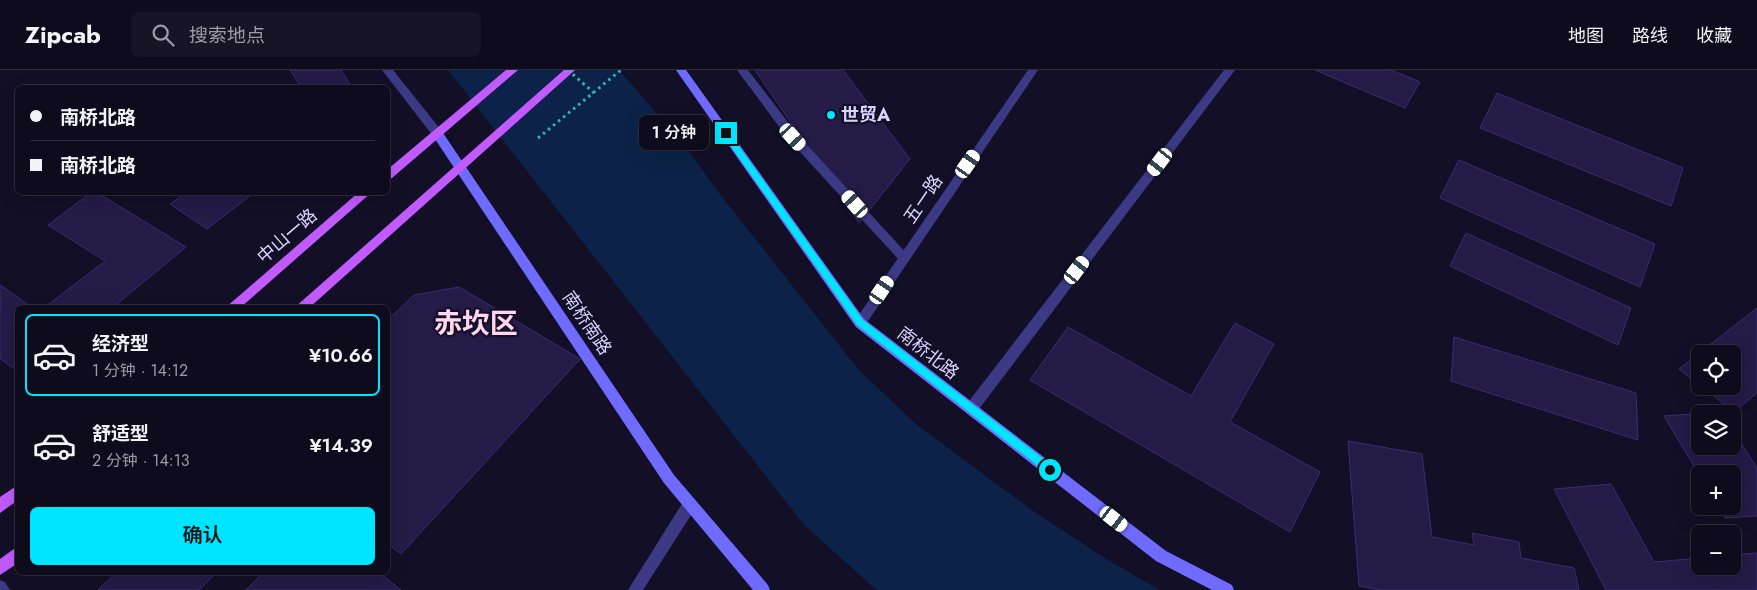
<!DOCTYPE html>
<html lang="zh">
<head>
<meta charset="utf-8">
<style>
  body { margin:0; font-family:Jost,"Noto Sans SC",sans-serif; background:#171425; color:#f1f3f6; height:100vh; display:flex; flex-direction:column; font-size:19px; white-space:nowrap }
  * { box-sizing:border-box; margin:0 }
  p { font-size:16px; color:#9b9ba3 }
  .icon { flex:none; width:28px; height:28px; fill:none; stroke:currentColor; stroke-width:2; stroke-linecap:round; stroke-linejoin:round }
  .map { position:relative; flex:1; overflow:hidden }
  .side { position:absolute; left:15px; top:235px; width:375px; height:270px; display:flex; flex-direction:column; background:#0e0b1c; border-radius:8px; box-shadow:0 5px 20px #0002,0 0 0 1px #2e2b3b }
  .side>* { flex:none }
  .guide { position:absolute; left:15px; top:15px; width:375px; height:110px; border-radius:8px; box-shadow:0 5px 20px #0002,0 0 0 1px #2e2b3b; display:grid; align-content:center; height:110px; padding:0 15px; background:#0e0b1c }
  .tools { position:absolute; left:1691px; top:275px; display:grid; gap:10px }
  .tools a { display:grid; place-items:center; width:50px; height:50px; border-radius:8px; background:#0e0b1c; box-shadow:0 5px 20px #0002,0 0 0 1px #2e2b3b; font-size:25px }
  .end { position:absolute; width:22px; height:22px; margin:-11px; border:6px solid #00e5ff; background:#111; box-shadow:0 0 0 2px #111 }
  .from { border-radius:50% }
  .bubble { position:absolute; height:35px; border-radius:8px; background:#0e0b1c; box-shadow:0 5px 20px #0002,0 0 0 1px #2e2b3b; font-size:16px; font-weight:600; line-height:35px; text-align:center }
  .car { position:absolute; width:15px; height:30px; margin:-15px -8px; border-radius:6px; box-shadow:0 0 4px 1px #0007; background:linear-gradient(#fff 24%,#345 0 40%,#fff 0 76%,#345 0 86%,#fff 0) }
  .guide b { display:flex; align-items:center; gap:18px; height:48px; font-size:19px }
  .guide b+b { border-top:1px solid #2e2b3b }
  .guide i { width:12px; height:12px; background:#f1f3f6 }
  ul { padding:9px 0 0; list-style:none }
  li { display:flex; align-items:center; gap:15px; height:82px; margin:0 10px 8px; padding:0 5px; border:2px solid transparent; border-radius:8px }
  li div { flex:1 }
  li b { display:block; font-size:19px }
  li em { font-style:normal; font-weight:600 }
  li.current { border-color:#00e5ff }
  li>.icon { width:45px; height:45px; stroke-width:1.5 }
  .button { display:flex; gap:10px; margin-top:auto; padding:10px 15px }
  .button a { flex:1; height:58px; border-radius:8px; background:#00e5ff; color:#111; font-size:20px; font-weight:600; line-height:58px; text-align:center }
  header { display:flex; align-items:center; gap:30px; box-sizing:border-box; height:70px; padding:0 25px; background:#0e0b1c; border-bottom:1px solid #2e2b3b }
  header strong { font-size:24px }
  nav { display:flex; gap:28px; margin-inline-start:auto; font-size:18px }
  .search { width:350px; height:45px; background:#171425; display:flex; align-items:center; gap:12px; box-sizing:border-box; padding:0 18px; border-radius:8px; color:#9b9ba3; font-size:19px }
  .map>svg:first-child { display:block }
</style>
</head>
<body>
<header>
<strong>Zipcab</strong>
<div class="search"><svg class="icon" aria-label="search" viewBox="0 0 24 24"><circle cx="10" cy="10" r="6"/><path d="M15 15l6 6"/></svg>搜索地点</div>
<nav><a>地图</a><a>路线</a><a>收藏</a></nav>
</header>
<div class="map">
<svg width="1757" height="520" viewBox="0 0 1757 520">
  <rect width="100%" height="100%" fill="#130f26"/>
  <path fill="#0c2248" d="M 448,0 L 619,0 L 689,81 L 719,123 L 858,299 L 917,355 L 1032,440 L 1108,490 L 1160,520 L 878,520 L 870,514 L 805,456 Z"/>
  <path fill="#241b47" stroke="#3b2d73" d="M 290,0 L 341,0 L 352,18 L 302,18 Z
    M 755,0 L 843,0 L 910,89 L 859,153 Z
    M 1315,0 L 1391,0 L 1420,12 L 1405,38 Z
    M 1497,23 L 1683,98 L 1671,136 L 1480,58 Z
    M 1459,90 L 1655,174 L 1640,217 L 1440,128 Z
    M 92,122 L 96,122 L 186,177 L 112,238 L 44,238 L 105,191 L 48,155 Z
    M 187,122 L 255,122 L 207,159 L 170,134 Z
    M 1466,163 L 1631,238 L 1618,275 L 1450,196 Z
    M 0,215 L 33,238 L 18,238 L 18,301 L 0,289 Z
    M 459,217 L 580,289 L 401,484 L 388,474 L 388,250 L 414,225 Z
    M 1757,238 L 1757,323 L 1734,342 L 1701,316 L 1732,316 L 1732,284 L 1700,284 L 1700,316 L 1679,299 Z
    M 1235,253 L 1274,274 L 1230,352 L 1320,402 L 1290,462 L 1030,310 L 1068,257 L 1191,326 Z
    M 1454,267 L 1636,323 L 1638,370 L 1451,311 Z
    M 1722,342 L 1723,344 L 1700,344 L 1700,376 L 1732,376 L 1732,359 L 1757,398 L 1757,446 L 1725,448 L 1718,436 L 1732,436 L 1732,404 L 1700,404 L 1700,406 L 1664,346 Z
    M 1348,371 L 1422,384 L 1432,467 L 1474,475 L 1472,463 L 1519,472 L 1521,488 L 1574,498 L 1579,520 L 1381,520 L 1359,516 Z
    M 1611,414 L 1654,492 L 1700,488 L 1700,496 L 1732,496 L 1732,485 L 1757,483 L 1757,520 L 1606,520 L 1554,419 Z
    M 117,502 L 217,502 L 199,520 L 98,520 Z
    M 264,502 L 378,502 L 401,520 L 246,520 Z"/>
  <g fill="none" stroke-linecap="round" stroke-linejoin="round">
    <path stroke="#2fb8b0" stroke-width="3" stroke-dasharray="2.5 4" stroke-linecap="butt" d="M 538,68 L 621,0"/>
    <path fill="#3d3a85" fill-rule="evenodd" d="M 737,0 L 748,0 L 797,64 L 908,185 L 910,188 L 908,191 L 900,191 L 789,70 Z
      M 1224,0 L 1235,0 L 976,343 L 971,345 L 966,343 L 964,339 L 966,335 Z
      M 690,427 L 695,429 L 697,434 L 695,439 L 643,520 L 628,520 L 685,429 Z
      M 0,510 L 5,512 L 10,520 L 0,520 Z"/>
    <path fill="#3d3a85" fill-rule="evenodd" d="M 382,0 L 393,0 L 441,60 L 442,63 L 441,66 L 433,66 Z
      M 1028,0 L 1038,0 L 864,257 L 860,258 L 856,257 L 854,253 L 856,249 Z"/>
    <path fill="#6f6bff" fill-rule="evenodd" d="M 676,0 L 686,0 L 864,249 L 1166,481 L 1232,515 L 1234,520 L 1212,520 L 1156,491 L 856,257 Z
      M 437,59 L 441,60 L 674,405 L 768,515 L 770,520 L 753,520 L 664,413 L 433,66 L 432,63 Z"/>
    <path fill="#c25bff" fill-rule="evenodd" d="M 506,0 L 518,0 L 392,108 L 388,109 L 388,99 Z
      M 564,0 L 575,0 L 309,238 L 294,238 Z
      M 359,122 L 372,122 L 240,238 L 225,238 Z
      M 18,415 L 18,430 L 0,443 L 0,427 Z
      M 18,476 L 18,493 L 0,505 L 0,489 Z"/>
    <path stroke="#2fb8b0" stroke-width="3" stroke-dasharray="2.5 4" stroke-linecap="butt" d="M 568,0 L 594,23"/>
  </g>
  <path fill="#00e5ff" d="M 723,61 L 728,61 L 863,250 L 1054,397 L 1054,403 L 1047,403 L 857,255 L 723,65 Z"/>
  <circle fill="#00e5ff" stroke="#130f26" stroke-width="2" cx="831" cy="45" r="5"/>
  <g text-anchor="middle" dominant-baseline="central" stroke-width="4.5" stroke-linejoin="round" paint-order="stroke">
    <g font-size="18" font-weight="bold" fill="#d9d4ff" stroke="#130f26" text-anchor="start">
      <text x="841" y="45">世贸A</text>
    </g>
    <g font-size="18" fill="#d9d4ff" stroke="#130f26">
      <text transform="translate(923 129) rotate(-56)">五一路</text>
      <text transform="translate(287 166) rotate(-41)">中山一路</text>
      <text transform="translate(587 253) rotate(56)">南桥南路</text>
      <text transform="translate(928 283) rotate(38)">南桥北路</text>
    </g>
    <g font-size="28" font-weight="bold" fill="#ffd6f0" stroke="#130f26">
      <text x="476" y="253">赤坎区</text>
    </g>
  </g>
</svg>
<div class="tools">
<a><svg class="icon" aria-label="locate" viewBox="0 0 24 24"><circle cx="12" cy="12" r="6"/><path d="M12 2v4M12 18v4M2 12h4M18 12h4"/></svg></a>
<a><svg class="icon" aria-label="layers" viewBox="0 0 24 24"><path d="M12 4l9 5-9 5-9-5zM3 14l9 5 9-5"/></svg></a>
<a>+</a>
<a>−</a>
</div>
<i class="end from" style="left:1050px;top:400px"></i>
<i class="end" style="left:726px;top:63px"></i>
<div class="bubble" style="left:639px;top:45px;width:70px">1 分钟</div>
<i class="car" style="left:793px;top:67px;rotate:138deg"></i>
<i class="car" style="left:1160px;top:92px;rotate:217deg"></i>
<i class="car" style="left:968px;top:94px;rotate:35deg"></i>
<i class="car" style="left:855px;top:134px;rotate:318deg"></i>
<i class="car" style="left:1077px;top:200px;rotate:37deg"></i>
<i class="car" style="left:882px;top:220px;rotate:34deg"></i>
<i class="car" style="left:1114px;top:449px;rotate:128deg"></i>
<div class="guide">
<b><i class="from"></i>南桥北路</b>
<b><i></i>南桥北路</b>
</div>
<section class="side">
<ul>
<li class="current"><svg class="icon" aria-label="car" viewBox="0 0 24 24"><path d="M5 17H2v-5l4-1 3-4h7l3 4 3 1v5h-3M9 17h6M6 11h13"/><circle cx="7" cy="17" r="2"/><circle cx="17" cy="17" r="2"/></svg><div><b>经济型</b><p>1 分钟 · 14:12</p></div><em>¥10.66</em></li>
<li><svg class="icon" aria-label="car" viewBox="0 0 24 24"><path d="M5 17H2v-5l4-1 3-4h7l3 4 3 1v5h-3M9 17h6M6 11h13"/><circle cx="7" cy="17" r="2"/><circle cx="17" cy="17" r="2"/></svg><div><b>舒适型</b><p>2 分钟 · 14:13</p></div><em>¥14.39</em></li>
</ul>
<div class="button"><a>确认</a></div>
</section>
</div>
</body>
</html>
